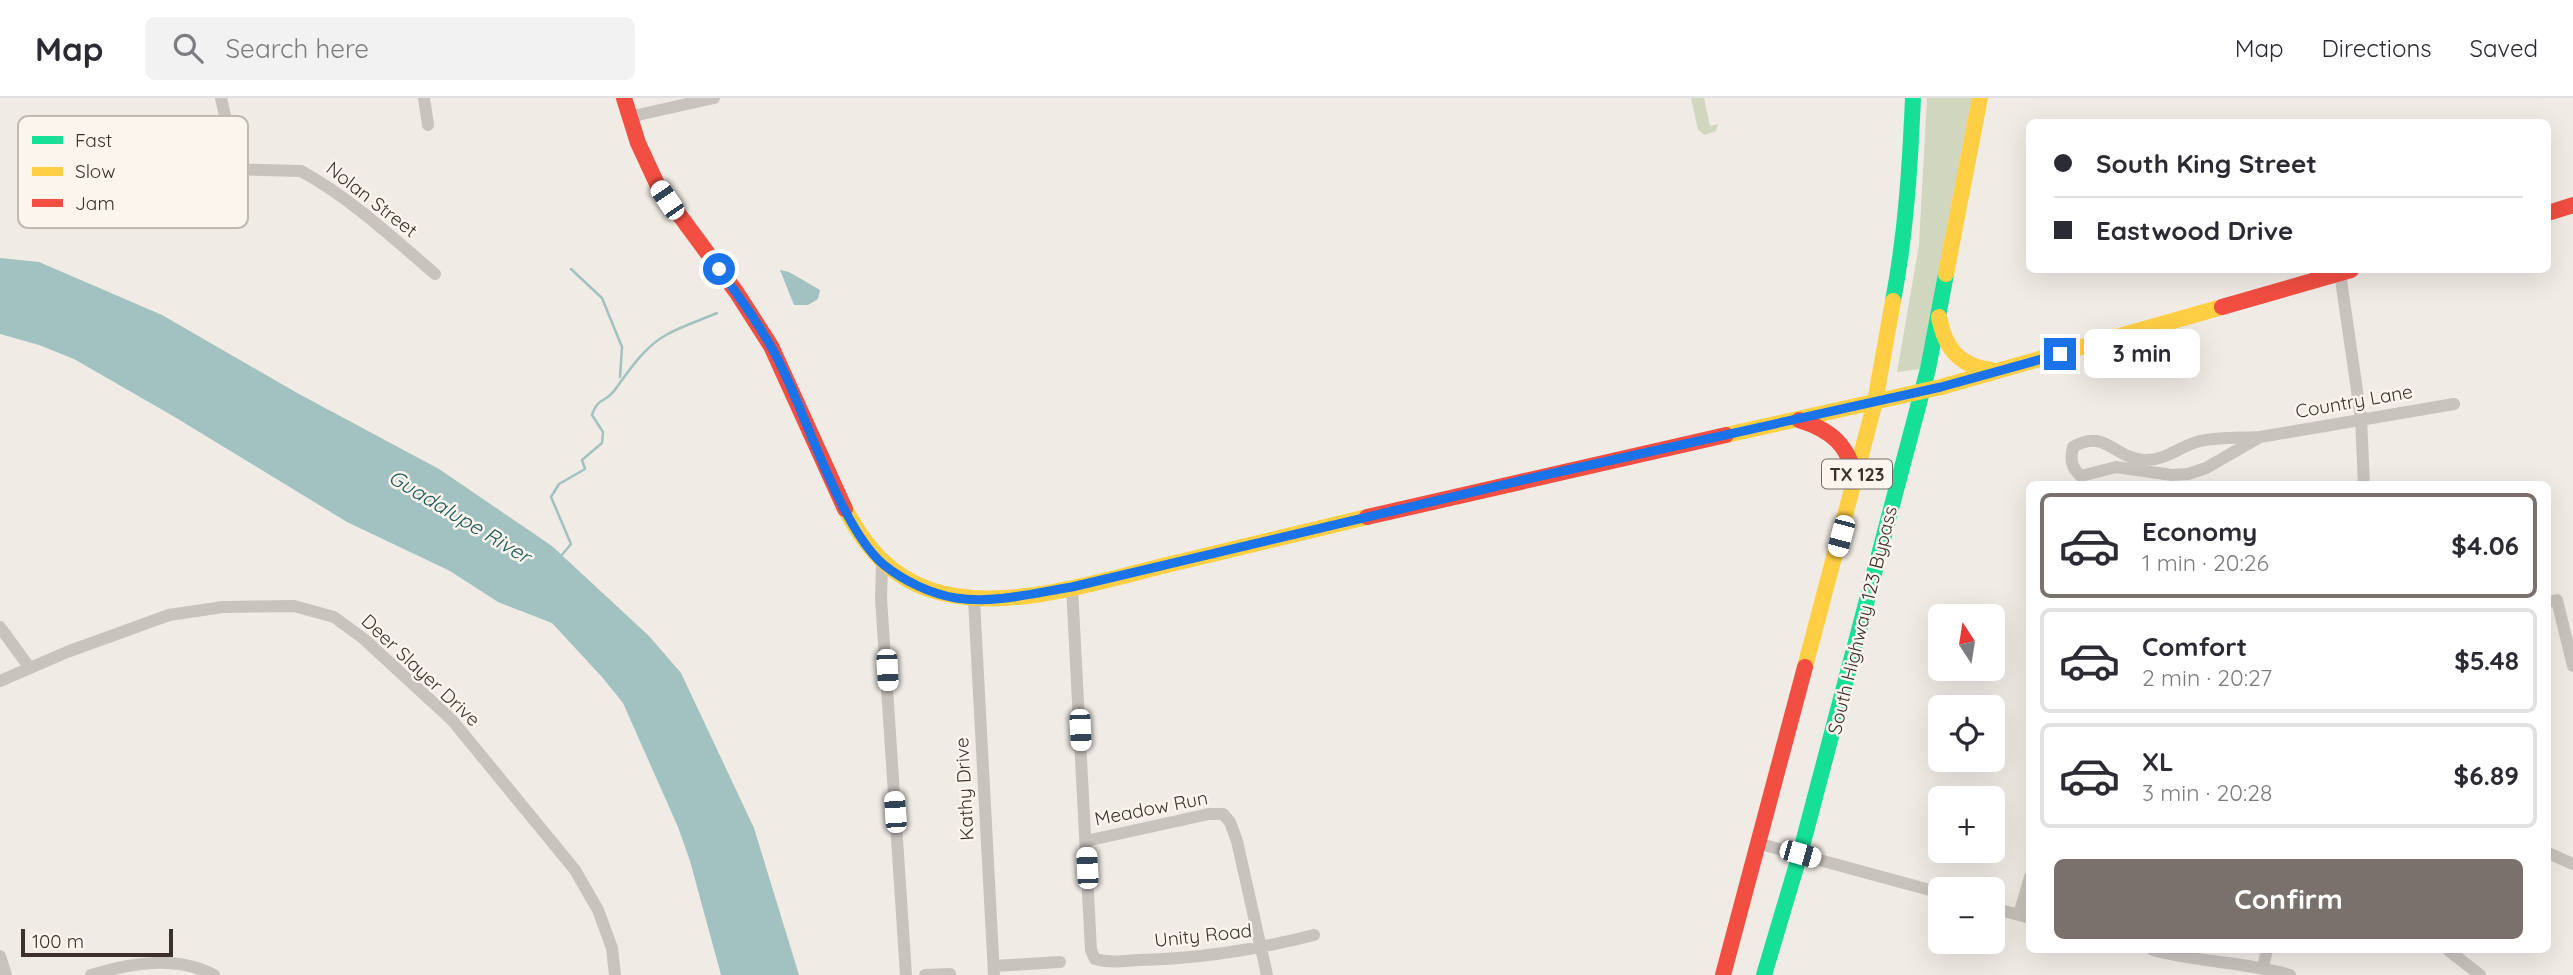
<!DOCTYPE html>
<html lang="en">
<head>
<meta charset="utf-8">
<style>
  body { margin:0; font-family:Quicksand,sans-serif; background:#f2f2f3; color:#2b2b33; height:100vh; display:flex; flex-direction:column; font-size:26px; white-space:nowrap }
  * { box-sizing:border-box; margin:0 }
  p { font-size:23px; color:#7c7c81 }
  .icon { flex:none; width:38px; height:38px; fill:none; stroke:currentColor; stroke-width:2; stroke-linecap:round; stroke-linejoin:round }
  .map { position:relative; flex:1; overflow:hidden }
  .drawer { position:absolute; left:2026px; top:383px; width:525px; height:472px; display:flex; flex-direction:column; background:#fff; border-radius:10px; box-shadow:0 7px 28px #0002 }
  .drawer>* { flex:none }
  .hud { position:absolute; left:2026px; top:21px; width:525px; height:154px; border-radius:10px; box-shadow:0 7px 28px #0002; display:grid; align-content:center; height:154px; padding:0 28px; background:#fff }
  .needle { width:46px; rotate:348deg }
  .fabs { position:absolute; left:1928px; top:506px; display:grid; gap:14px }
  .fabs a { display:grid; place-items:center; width:77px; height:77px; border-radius:10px; background:#fff; box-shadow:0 7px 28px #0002; font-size:35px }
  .scale { position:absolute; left:21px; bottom:18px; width:152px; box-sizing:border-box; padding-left:7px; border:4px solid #3b302b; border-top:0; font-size:19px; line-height:24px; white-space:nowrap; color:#3b302b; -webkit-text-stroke:5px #fbf5ee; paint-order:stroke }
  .end { position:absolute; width:32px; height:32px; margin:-16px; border:9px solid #1a73e8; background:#fff; box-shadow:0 0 0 4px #fff }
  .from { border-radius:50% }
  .bubble { position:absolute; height:49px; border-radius:10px; background:#fff; box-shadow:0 7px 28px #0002; font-size:23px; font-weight:800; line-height:49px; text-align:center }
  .car { position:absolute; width:21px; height:42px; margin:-21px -10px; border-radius:9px; box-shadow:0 0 5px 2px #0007; background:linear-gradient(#fff 24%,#345 0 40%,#fff 0 76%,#345 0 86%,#fff 0) }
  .hud b { display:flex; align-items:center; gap:24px; height:66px; font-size:26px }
  .hud b+b { border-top:2px solid #e1e1e2 }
  .hud i { width:18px; height:18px; background:#2b2b33 }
  ul { padding:12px 0 0; list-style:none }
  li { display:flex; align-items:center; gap:21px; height:105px; margin:0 14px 10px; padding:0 14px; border:4px solid #e1e1e2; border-radius:10px }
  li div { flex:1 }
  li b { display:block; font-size:26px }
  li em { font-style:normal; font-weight:800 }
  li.selected { border-color:#7a716c }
  li>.icon { width:63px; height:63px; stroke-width:1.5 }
  .primary-button { display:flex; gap:14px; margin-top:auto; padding:14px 28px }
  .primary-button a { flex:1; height:80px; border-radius:10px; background:#7a716c; color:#fff; font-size:28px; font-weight:800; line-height:80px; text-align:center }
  header { display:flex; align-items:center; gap:42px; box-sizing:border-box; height:98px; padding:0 35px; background:#fff; border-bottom:2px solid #e1e1e2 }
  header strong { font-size:33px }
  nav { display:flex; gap:38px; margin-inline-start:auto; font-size:24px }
  .search { width:490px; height:63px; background:#f2f2f3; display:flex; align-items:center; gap:18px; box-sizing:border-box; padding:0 24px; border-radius:10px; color:#7c7c81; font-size:26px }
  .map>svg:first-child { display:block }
</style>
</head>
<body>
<header>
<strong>Map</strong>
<div class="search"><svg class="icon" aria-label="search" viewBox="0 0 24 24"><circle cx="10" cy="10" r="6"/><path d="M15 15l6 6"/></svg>Search here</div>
<nav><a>Map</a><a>Directions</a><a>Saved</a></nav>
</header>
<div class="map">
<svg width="2573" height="877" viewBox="0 0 2573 877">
  <rect width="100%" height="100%" fill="#f0ebe5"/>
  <path fill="#d1d6bf" d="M 1691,0 L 1704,0 L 1710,28 L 1718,26 L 1716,33 L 1705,37 L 1698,32 Z
    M 1927,0 L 1972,0 L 1920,271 L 1897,274 L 1919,147 Z"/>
  <path fill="#a1c2c1" d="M 0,160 L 39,164 L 162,217 L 299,296 L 439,371 L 552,448 L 649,538 L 681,575 L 754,730 L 799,877 L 721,877 L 690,763 L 678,729 L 623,605 L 602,579 L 552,525 L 498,504 L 450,473 L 347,424 L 173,318 L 74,261 L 39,247 L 0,236 Z
    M 780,172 L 789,174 L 820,192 L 818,201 L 808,207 L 794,207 Z"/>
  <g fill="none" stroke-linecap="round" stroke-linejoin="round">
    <path stroke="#a1c2c1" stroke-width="2.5" d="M 571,171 L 602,200 L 622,249 L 620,279
      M 561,458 L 571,446 L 551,399 L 559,386 L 585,371 L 582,362 L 602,345 L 603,334 L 592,317 C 598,299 605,305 614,293 C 628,274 644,249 666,237 C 682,228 701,222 717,215"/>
    <path stroke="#c9c3be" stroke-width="12" d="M 221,0 L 237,71
      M 424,0 L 428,27
      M 629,19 L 714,0
      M 69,67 L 301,73 C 349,99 393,140 435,176
      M 2340,175 L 2361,320 L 2364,387
      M 2260,339 L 2206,370 L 2188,376 L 2172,377 L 2116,369 L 2081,378 C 2071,369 2070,362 2073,349 C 2106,330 2113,360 2144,362 C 2166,363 2179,348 2200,343 C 2219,339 2241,340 2260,339 Z
      M 2260,339 L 2454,306
      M 882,466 L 881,500 L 906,877
      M 1072,489 L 1091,852 L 1095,861 C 1109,865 1123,863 1138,862 C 1198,861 1255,852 1314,837
      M 974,502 L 994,877
      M 2548,504 L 2557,502 L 2573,568
      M 0,529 L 29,569
      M 0,583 L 67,554 L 169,517 L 223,509 L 294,508 L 334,519 L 364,541 L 452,622 L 575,772 L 598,812 L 612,850 L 615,877
      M 1086,743 L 1209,716 L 1223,716 L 1230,724 L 1237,743 L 1267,877
      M 1757,745 L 1941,795
      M 2548,755 L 2573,766
      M 1993,810 L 2030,820
      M 2019,817 L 2030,779
      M 2153,852 C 2198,864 2245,864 2290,877
      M 2448,852 L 2480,877
      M 0,858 L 6,877
      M 994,868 L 1060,864
      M 2263,869 L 2267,852
      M 91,877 C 131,865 175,857 214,877
      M 925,877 L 950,876"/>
    <path stroke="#16e098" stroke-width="16" d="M 1893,203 C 1906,135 1910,68 1913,0
      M 1764,877 L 1800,756 L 1928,271 L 1946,176"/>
    <path stroke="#ffcf43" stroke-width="16" d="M 1946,176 L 1980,0
      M 1939,219 C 1945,250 1959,268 1991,272
      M 1726,337 L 1941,289 L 2222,209
      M 845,411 C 865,448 889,478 931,492 C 1003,516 1099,483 1171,466 C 1236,450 1302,435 1367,419
      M 1805,569 L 1875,304 L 1893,203"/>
    <path stroke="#f24e42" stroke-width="16" d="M 624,0 L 638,45 L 658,88 L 737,195 L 771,248 L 845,411
      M 2548,115 L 2573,107
      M 2222,209 L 2351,172
      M 1799,322 C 1832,332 1849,348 1856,382
      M 1367,419 L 1726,337
      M 1723,877 L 1805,569"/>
  </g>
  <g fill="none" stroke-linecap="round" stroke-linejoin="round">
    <path stroke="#1a73e8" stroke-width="9" d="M 719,171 C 743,204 767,237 784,274 C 808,324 843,433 884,467 C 904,483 931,496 956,500 C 994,506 1034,495 1072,489 L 1545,377 L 1941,289 L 2060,256"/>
  </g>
  <g text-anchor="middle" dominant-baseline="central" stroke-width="5" stroke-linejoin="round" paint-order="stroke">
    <rect fill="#fbf5ee" stroke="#756b66" stroke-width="2" x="1822" y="361.5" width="70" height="29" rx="5"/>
    <g font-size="18" font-weight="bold" fill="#3b302b">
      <text x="1857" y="376">TX 123</text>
    </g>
    <g font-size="19" fill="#3b302b" stroke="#fbf5ee">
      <text transform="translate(372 101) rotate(38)">Nolan Street</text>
      <text transform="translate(2354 303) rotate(-10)">Country Lane</text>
      <text transform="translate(1862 522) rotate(-76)">South Highway 123 Bypass</text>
      <text transform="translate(421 572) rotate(43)">Deer Slayer Drive</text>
      <text transform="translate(964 691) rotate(-93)">Kathy Drive</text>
      <text transform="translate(1151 710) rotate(-11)">Meadow Run</text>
      <text transform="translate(1203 837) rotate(-6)">Unity Road</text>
    </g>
    <g font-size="21" font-style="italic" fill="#1f5a5e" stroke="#fbf5ee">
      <text transform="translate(460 418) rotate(31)">Guadalupe River</text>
    </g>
  </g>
  <rect x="18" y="18" width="230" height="112" rx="10" fill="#fbf5ee" stroke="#c1bab4" stroke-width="2"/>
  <rect x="32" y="38" width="31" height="8" fill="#16e098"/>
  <rect x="32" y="69" width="31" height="9" fill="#ffcf43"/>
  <rect x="32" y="101" width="31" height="8" fill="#f24e42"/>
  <g font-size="19" fill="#3b302b">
    <text x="75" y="49">Fast</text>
    <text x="75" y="80">Slow</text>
    <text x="75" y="112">Jam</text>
  </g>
</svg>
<div class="fabs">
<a><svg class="needle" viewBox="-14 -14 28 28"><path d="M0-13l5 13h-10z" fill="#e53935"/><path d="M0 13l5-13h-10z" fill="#7c7c81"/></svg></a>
<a><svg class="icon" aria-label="locate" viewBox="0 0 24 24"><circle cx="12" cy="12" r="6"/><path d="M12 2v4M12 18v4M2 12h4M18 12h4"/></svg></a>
<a>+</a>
<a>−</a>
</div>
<div class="scale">100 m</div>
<i class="end from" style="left:719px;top:171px"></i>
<i class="end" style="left:2060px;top:256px"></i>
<div class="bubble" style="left:2084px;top:231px;width:116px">3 min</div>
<i class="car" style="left:667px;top:102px;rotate:326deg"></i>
<i class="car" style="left:1841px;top:438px;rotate:195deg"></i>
<i class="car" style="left:887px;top:572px;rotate:177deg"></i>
<i class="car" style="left:1080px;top:632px;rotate:177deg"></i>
<i class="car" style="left:895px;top:714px;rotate:356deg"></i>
<i class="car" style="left:1800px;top:756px;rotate:106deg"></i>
<i class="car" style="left:1087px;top:770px;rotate:357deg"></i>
<div class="hud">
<b><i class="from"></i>South King Street</b>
<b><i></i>Eastwood Drive</b>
</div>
<section class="drawer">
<ul>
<li class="selected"><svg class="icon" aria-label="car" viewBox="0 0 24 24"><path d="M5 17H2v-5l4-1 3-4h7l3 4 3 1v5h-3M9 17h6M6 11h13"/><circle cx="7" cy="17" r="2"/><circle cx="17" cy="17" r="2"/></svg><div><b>Economy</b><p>1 min · 20:26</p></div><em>$4.06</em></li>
<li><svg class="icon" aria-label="car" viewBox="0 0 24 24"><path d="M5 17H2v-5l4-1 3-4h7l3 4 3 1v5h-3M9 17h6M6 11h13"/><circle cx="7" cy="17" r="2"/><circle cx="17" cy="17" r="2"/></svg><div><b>Comfort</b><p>2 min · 20:27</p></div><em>$5.48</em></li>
<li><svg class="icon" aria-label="car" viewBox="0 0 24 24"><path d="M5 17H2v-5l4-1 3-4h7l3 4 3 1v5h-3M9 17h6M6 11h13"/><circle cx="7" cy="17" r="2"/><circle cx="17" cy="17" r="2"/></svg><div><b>XL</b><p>3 min · 20:28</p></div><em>$6.89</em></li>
</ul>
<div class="primary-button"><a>Confirm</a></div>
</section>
</div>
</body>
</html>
